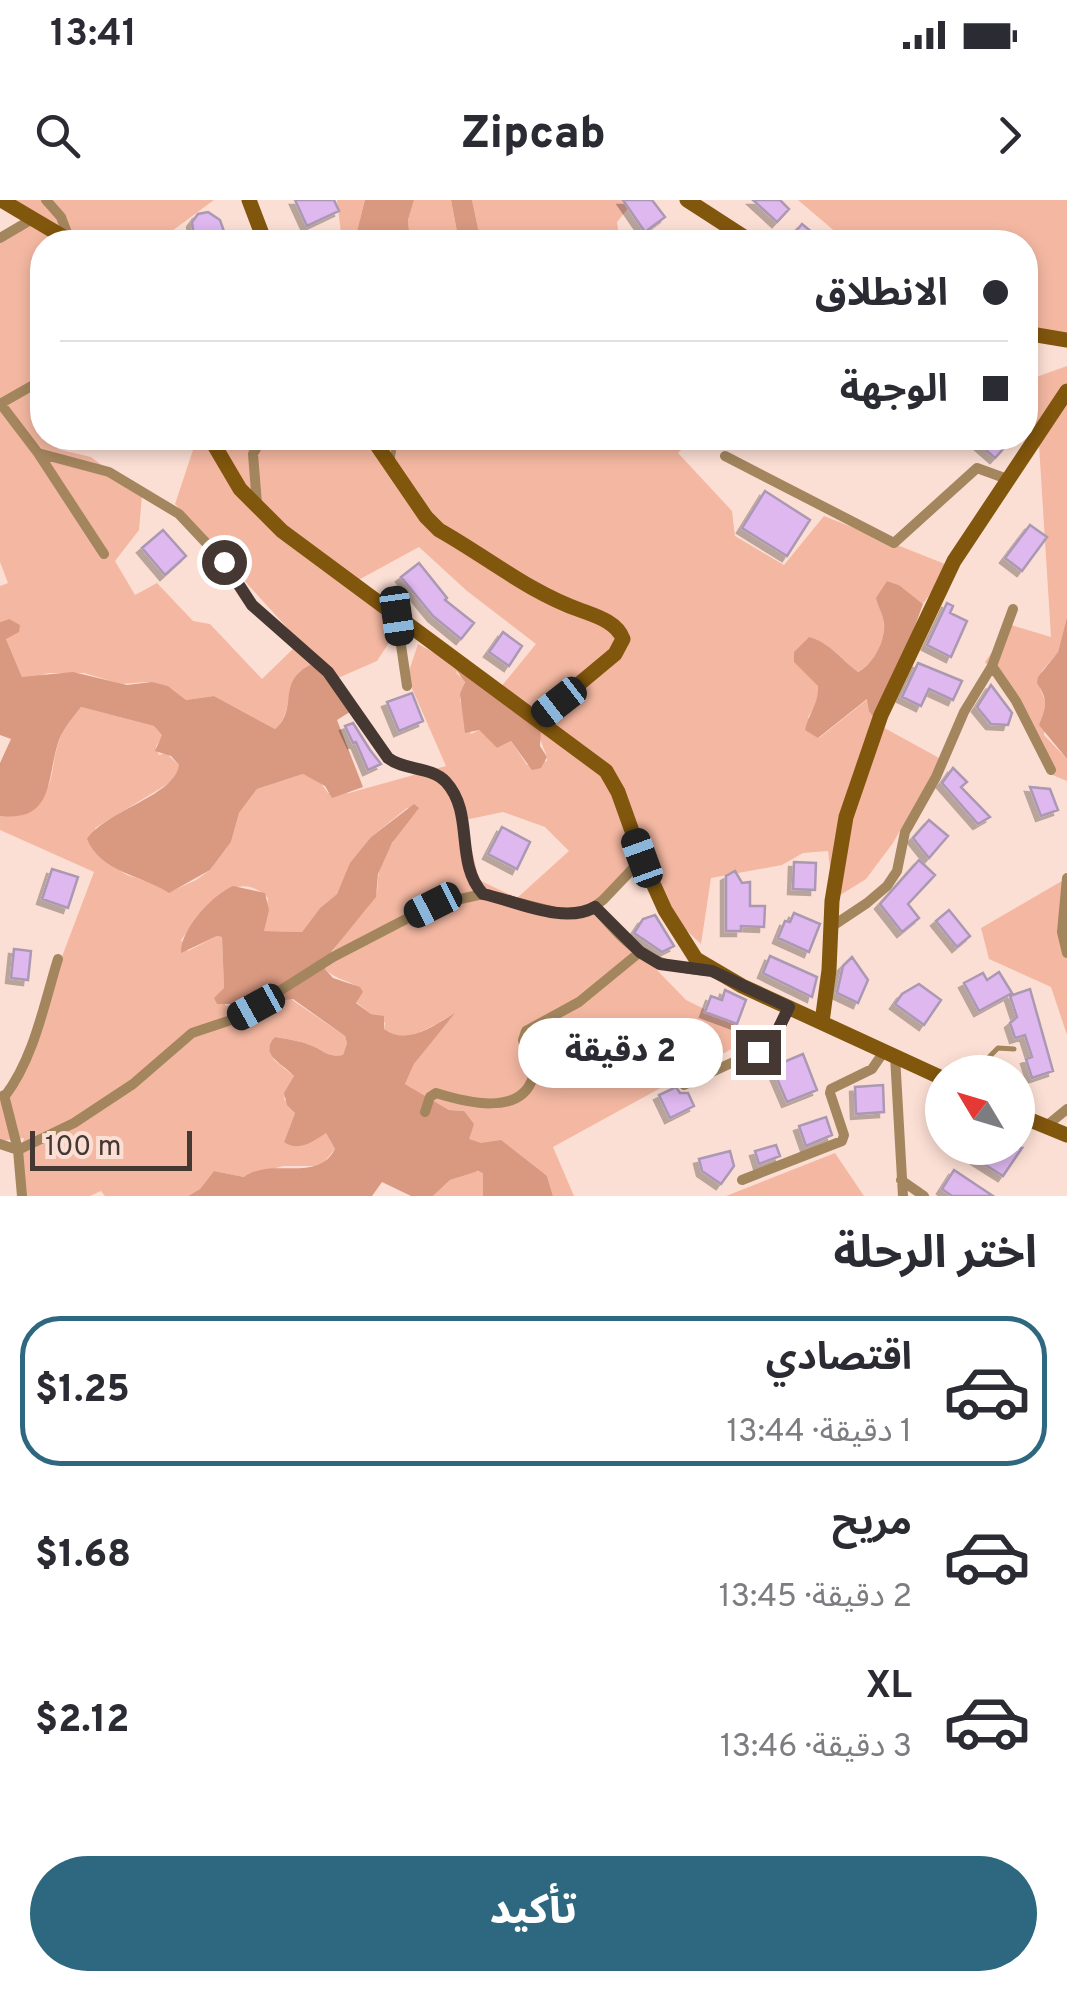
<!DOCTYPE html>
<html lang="ar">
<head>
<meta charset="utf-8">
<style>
  body { margin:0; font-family:Overpass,"Noto Sans Arabic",sans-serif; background:#f7f7f7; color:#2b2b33; direction:rtl; height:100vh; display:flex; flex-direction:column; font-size:38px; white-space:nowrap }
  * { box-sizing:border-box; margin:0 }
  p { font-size:32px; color:#7c7c81 }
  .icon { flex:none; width:55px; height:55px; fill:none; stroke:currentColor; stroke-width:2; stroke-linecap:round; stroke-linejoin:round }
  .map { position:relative; height:996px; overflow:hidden; direction:ltr }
  .side { display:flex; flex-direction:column; background:#fff; flex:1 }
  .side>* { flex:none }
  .top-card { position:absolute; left:30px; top:30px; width:1008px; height:220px; border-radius:40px; box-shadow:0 5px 15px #0003; direction:rtl; display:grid; align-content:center; height:220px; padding:0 30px; background:#fff }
  .needle { width:65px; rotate:308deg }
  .buttons { position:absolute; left:925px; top:855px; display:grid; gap:20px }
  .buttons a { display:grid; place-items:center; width:110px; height:110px; border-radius:50%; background:#fff; box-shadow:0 5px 15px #0003; font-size:50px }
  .scale { position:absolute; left:30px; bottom:25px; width:162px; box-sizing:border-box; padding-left:10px; border:5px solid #453731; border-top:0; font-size:28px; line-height:35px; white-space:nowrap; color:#453731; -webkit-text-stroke:8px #fcdfd4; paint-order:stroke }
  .end { position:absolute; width:45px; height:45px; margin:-22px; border:12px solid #453731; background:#fff; box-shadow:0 0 0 5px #fff }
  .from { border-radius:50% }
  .bubble { position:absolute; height:70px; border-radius:35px; background:#fff; box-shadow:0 5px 15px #0003; font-size:32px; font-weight:800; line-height:70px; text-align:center; direction:rtl }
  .car { position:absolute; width:30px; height:60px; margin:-30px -15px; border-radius:12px; box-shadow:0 0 8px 2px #0007; background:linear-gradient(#222 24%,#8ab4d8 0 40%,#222 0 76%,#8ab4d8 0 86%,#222 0) }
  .top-card b { display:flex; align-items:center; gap:35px; height:95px; font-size:38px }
  .top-card b+b { border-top:2px solid #e1e1e2 }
  .top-card i { width:25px; height:25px; background:#2b2b33 }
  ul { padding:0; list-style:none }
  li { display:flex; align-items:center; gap:30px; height:150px; margin:0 20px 15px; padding:0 10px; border:5px solid transparent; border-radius:40px }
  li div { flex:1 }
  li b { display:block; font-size:38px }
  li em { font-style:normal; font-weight:800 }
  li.current { border-color:#2d6880 }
  li>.icon { width:90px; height:90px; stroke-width:1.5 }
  h2 { padding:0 30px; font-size:45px; line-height:120px }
  .cta { display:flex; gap:20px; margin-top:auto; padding:20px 30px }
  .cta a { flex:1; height:115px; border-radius:60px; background:#2d6880; color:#fff; font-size:40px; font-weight:800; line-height:115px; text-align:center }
  .status { display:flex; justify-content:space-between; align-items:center; height:70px; padding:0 50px; background:#fff; direction:ltr }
  .status svg { height:28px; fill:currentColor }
  header { display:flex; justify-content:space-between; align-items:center; height:130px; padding:0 30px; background:#fff; font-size:45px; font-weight:800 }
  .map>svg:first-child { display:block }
</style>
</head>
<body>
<div class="status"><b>13:41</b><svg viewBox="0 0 49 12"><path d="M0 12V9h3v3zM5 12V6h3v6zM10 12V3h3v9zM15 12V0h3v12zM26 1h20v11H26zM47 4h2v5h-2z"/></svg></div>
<header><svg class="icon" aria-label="forward" viewBox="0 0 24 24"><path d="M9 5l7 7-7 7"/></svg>Zipcab<svg class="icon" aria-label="search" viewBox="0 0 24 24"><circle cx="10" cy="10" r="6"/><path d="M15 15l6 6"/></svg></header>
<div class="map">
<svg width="1067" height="996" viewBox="0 0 1067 996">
  <defs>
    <filter id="shadow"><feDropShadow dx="-5" dy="5" stdDeviation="0" flood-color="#0004"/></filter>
  </defs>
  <rect width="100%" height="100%" fill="#fcdfd4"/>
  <path fill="#f4b8a2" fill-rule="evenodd" d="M 9,0 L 214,0 L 157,42 L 42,42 L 42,238 L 60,238 L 57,249 L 91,257 L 142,296 L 139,330 L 115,361 L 135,395 L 157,383 L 193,421 L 210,424 L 262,479 L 300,442 L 175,304 L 197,238 L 693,238 L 678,253 L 732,311 L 735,336 L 784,365 L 824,316 L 950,366 L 923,404 L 899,385 L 887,381 L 877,399 C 879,406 883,415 884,423 C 886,440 873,466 857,472 C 840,459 831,442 808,438 L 794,453 L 795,462 L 818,485 L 819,501 L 808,517 L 819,538 L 869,498 L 879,525 L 941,559 L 893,643 L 866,679 L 834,699 L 828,651 L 803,653 L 782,665 L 711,678 L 701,744 L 665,710 L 641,664 L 598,709 L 686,800 L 743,828 L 748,840 L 553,947 L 574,996 L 553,996 L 547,976 L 468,939 L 464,911 L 449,910 L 405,884 L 414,864 L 452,815 C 429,827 407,846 384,829 L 385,823 L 379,815 L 371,814 L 356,802 L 363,792 C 352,780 337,781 325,769 C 325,754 363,714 374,699 C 380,689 376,679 380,669 C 388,646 402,627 418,609 L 407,608 L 371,637 L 351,663 L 337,694 L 320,708 L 302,732 L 264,731 L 268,698 C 233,663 201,715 181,740 L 188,751 L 217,736 L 222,737 L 224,788 L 220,794 L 226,806 L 261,795 L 283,799 L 288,797 L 345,836 L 347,843 L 343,855 C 327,858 324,850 310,845 C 300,841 286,839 275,837 L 269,848 L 274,860 L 294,876 L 284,899 L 295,913 L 284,942 L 326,933 L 335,949 L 321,966 L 283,966 L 244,977 L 214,971 L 200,989 L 188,996 L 105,996 L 101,991 L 90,996 L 20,996 L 21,948 L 24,938 L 0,941 L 0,891 L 10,894 L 94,672 L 0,630 L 0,616 C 9,617 14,614 23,609 C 59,592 48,572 59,541 C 64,527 72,519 81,507 L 154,526 L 163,535 L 156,546 L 159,555 L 166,553 L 179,565 L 179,572 L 171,582 L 95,628 L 108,663 L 127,675 L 174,690 L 196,680 L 210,670 L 231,642 L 239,613 L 257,589 L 303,574 L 321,583 L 328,593 L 349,593 L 446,566 L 407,477 L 418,444 L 455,464 L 457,474 L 465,480 L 460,500 L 471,534 L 479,530 L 497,548 L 511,541 L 527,565 L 547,561 L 547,557 L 540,539 L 500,488 L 536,444 L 467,391 L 419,347 L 351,384 L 401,424 L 377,461 L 338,478 L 301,470 C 283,487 294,514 275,529 L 214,496 L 186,500 L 168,486 L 147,482 L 121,484 L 84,473 L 49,473 L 27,479 L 22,477 L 6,439 L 9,419 L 0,422 L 0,386 L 8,383 L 0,362 L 0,40 L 39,19 ZM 503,612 L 545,627 L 569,651 L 517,698 L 479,680 L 465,620 Z
    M 337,0 L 365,0 L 356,35 L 359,42 L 342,42 Z
    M 414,0 L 451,0 L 459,42 L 410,42 L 408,20 Z
    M 472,0 L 633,0 L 634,1 L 617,22 L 620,42 L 481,42 Z
    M 798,0 L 1067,0 L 1067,135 L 1025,129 L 1025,42 L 840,42 L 838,34 Z
    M 1067,166 L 1067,417 L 1058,452 L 1042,471 L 1040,488 L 1047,506 L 1044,535 L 1067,559 L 1067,581 L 1050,574 L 1033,532 L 985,462 L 1011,425 L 1051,437 L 1039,245 L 1025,232 L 1025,181 Z
    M 1067,678 L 1067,835 L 1051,787 L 989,759 L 981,728 Z
    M 835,953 L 864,996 L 726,996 Z
    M 473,971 L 483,972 L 483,996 L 433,996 L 450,980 Z"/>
  <path fill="#d99880" d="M 365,0 L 414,0 L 408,20 L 410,42 L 359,42 L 356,35 Z
    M 451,0 L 472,0 L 481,42 L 459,42 Z
    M 887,381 L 899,385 L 923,404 L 879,525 L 869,511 L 867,499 L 818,538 L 805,530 C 809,512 819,504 818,486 L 794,462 L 794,452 L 809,437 C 831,443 840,459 858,472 C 873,465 886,440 884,423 C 883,415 878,406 876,398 Z
    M 1067,417 L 1067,559 L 1039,525 C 1047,506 1048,500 1037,483 L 1038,477 L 1058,452 Z
    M 9,419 L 20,425 L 19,432 L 6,439 L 22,477 L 73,472 L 127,485 L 152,482 L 168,486 L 186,500 L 214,496 L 275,529 C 299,510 276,482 310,465 L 323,471 L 353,510 L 337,520 L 363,587 L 332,598 L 325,586 L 303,574 L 257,589 L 239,613 L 231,642 L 210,670 L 169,693 C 142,675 101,673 87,639 C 108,609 175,596 179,565 L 171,556 L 155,551 L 162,535 L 154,526 L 81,507 C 72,519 65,526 59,540 C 46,576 56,622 0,616 L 0,563 L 11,539 L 0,535 L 0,422 Z
    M 454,467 L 541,530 L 540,546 L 547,557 L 541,568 L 532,570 L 511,541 L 497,548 L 479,530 L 465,533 L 460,494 L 465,482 Z
    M 414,604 L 419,608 L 392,643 L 378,674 L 376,697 L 328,756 L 325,769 L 333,778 L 360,787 L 363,792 L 356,803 L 371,814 L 384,816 L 384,829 C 407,846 433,826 455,813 L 414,864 L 405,884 L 449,910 L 464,911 L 474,924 L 469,939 L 481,943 L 501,940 L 547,976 L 553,996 L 483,996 L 483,973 L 478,971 L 450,980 L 433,996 L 411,996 L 382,982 L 372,996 L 188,996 L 200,989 L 214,971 L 244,977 C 272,956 317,984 335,949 L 326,933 C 312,942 299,952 284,942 L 295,913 L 287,905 L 284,893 L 294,876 C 284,864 258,855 275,837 C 286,839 300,841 310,845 C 324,850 327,858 343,855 L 347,843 L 345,836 L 293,799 L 277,801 L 261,795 L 239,804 L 217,804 L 214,798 L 224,788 L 222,737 L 217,736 L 181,753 C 180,730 212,695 233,686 L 265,693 L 269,710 L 264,731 L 302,732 L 320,708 L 337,694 L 350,663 L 371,637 Z"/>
  <path fill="#deb8ef" stroke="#ab98b3" stroke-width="2.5" filter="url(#shadow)" d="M 295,0 L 334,0 L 339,11 L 307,26 Z
    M 623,0 L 652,0 L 665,17 L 645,32 Z
    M 753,0 L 780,0 L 789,9 L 777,22 Z
    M 208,12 L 220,20 L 226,37 L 203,42 L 194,37 L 192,22 L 198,14 Z
    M 802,24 L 814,34 L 807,42 L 800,42 L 792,36 Z
    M 972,238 L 1013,238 L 995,258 Z
    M 765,291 L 810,320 L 787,356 L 742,328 Z
    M 1030,325 L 1047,337 L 1022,371 L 1005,358 Z
    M 163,330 L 186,356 L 165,375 L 142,348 Z
    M 419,363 L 447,398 L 445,400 L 474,423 L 461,439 L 433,416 L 401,377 Z
    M 947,403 L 953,406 L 950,413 L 967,421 L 951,457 L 927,445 Z
    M 503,432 L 522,446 L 509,466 L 489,452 Z
    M 918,463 L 962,481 L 953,500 L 929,489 L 921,506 L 902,497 Z
    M 991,485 L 1012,513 L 1008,525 L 991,524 L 977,507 Z
    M 412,493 L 423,521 L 399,531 L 387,502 Z
    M 353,523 L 370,550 L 381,564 L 368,570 L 356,542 L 353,543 L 345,526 Z
    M 953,568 L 967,582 L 961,587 L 990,617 L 978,624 L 942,583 Z
    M 1030,587 L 1050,589 L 1058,610 L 1041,616 Z
    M 929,620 L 948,636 L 929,658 L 913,638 Z
    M 502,627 L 530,642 L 517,669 L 488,654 Z
    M 919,660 L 935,675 L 908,704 L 919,718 L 902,732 L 880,704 Z
    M 794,662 L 816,663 L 815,690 L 793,689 Z
    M 52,669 L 78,677 L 68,708 L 42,699 Z
    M 735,671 L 742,683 L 750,682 L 750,706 L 765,706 L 764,727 L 741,726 L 741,731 L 726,731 L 726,676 Z
    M 949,710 L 970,736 L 957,747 L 936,721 Z
    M 794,713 L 820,724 L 809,752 L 778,738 L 785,721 L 790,722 Z
    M 655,715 L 674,746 L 662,752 L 634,733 L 643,719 Z
    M 14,749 L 31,751 L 28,780 L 11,778 Z
    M 770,756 L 817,777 L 812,797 L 763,773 Z
    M 852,757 L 868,780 L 858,803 L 837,793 L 843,766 Z
    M 999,772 L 1012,793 L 979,811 L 964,783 L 983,773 L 987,780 Z
    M 919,784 L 941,800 L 924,825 L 895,804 L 902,794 Z
    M 1030,789 L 1053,871 L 1032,878 L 1026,859 L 1032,857 L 1025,835 L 1015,838 L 1010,823 L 1017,817 L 1010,796 Z
    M 725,790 L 746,800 L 737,824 L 705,812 L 711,796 L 722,800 Z
    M 803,854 L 817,890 L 787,902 L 772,867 Z
    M 883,885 L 884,912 L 856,914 L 855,887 Z
    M 676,887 L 680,893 L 688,893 L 694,906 L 670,918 L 659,895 Z
    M 826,917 L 832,935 L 806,946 L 799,926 Z
    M 776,945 L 780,956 L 759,964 L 755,951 Z
    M 983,948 L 1022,948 L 1003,976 L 976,959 Z
    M 730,951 L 734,966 L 721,984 L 702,971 L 699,959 Z
    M 954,970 L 993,996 L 952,996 L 942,989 Z"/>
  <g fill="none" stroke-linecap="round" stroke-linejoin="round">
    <path stroke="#a3855e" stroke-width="5" d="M 392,259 L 396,238
      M 974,872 L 998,848 L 1014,849"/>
    <path stroke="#a3855e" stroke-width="10" d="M 46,0 L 61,17 L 70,41
      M 0,38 L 34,18
      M 0,203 L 38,253 L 104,354
      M 0,204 L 42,180
      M 38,253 L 109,272 L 179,314 L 224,362 L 252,405 L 328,472 L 388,557 C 404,571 431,566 446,582 C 475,614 454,662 483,694
      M 725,256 L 894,343 L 977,268 L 1010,280
      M 257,304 L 253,254 L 262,238
      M 397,418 L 407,486
      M 992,466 L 1013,409
      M 1067,678 L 1062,732 L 1067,753
      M 595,707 C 632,752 652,768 711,771
      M 831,727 L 867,703 L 887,686 L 897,671 L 905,632 L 936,577 L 964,512 L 992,466 L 1016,501 L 1051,570
      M 895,856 L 903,996
      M 684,885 L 768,846 L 789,807
      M 4,895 L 18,950 L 22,996
      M 5,896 C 34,858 44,804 58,759
      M 425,912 L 430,897 L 436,893 C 465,902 521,917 533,877 L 523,840 L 526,831 L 579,802 L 640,752
      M 1045,927 L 1067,909
      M 0,944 L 18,950 L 74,923 L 133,884 L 192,833 L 237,818 L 333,757 L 433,705 L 483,694 L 564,714 L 587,712 L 603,700 L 642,659
      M 742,980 L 842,941 L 844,935 L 830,893 L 831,889 L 872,869 L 885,850
      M 901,980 L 924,996"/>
    <path stroke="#81560d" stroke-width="15" d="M 1,0 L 72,42
      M 249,0 L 265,42
      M 687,0 L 752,42
      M 1025,133 L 1067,140
      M 210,238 L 240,289 L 282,331 L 606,571 L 618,592 L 642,659 L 665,710 L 696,759 L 742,786 L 942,878
      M 372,238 L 426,317 L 439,330 C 487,357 529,392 580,410 C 596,416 617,422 623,439 L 615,454 L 537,519
      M 822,822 L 829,770 L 832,701 L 846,617 L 881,515 L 954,361 L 1067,191
      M 1018,915 L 1067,935"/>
  </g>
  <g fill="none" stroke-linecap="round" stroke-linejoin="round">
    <path stroke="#453731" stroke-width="12" d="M 224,362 L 252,405 L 328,472 L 388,558 C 405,571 431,566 446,582 C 475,614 454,662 483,694 C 516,701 564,725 595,707 L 640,752 L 660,764 L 712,771 L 789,807 L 774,838 L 758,852"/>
  </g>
</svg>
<div class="buttons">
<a><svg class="needle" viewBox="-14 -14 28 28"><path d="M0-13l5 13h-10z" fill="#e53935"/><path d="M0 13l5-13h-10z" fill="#7c7c81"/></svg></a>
</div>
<div class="scale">100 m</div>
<i class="end from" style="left:224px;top:362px"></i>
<i class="end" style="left:758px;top:852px"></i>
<div class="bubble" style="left:518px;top:818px;width:205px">2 دقيقة</div>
<i class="car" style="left:397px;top:416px;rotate:172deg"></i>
<i class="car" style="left:559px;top:502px;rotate:232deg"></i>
<i class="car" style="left:642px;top:658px;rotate:340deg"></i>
<i class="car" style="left:433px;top:705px;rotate:243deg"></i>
<i class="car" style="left:256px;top:807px;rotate:241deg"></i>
<div class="top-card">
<b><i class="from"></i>الانطلاق</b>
<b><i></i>الوجهة</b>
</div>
</div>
<section class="side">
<h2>اختر الرحلة</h2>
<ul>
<li class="current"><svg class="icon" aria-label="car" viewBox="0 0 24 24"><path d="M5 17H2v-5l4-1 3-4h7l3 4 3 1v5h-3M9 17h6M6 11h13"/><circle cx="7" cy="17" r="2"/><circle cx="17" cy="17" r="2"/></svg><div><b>اقتصادي</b><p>1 دقيقة · 13:44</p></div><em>$1.25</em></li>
<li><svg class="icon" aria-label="car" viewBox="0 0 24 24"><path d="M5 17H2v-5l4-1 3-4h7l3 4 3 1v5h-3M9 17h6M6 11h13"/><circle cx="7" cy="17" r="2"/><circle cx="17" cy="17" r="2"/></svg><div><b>مريح</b><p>2 دقيقة · 13:45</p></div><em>$1.68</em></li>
<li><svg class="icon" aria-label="car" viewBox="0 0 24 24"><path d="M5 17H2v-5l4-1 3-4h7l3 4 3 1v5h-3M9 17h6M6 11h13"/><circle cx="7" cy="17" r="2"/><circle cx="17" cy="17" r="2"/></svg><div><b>XL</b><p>3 دقيقة · 13:46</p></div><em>$2.12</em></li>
</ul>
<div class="cta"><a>تأكيد</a></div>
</section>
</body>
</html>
